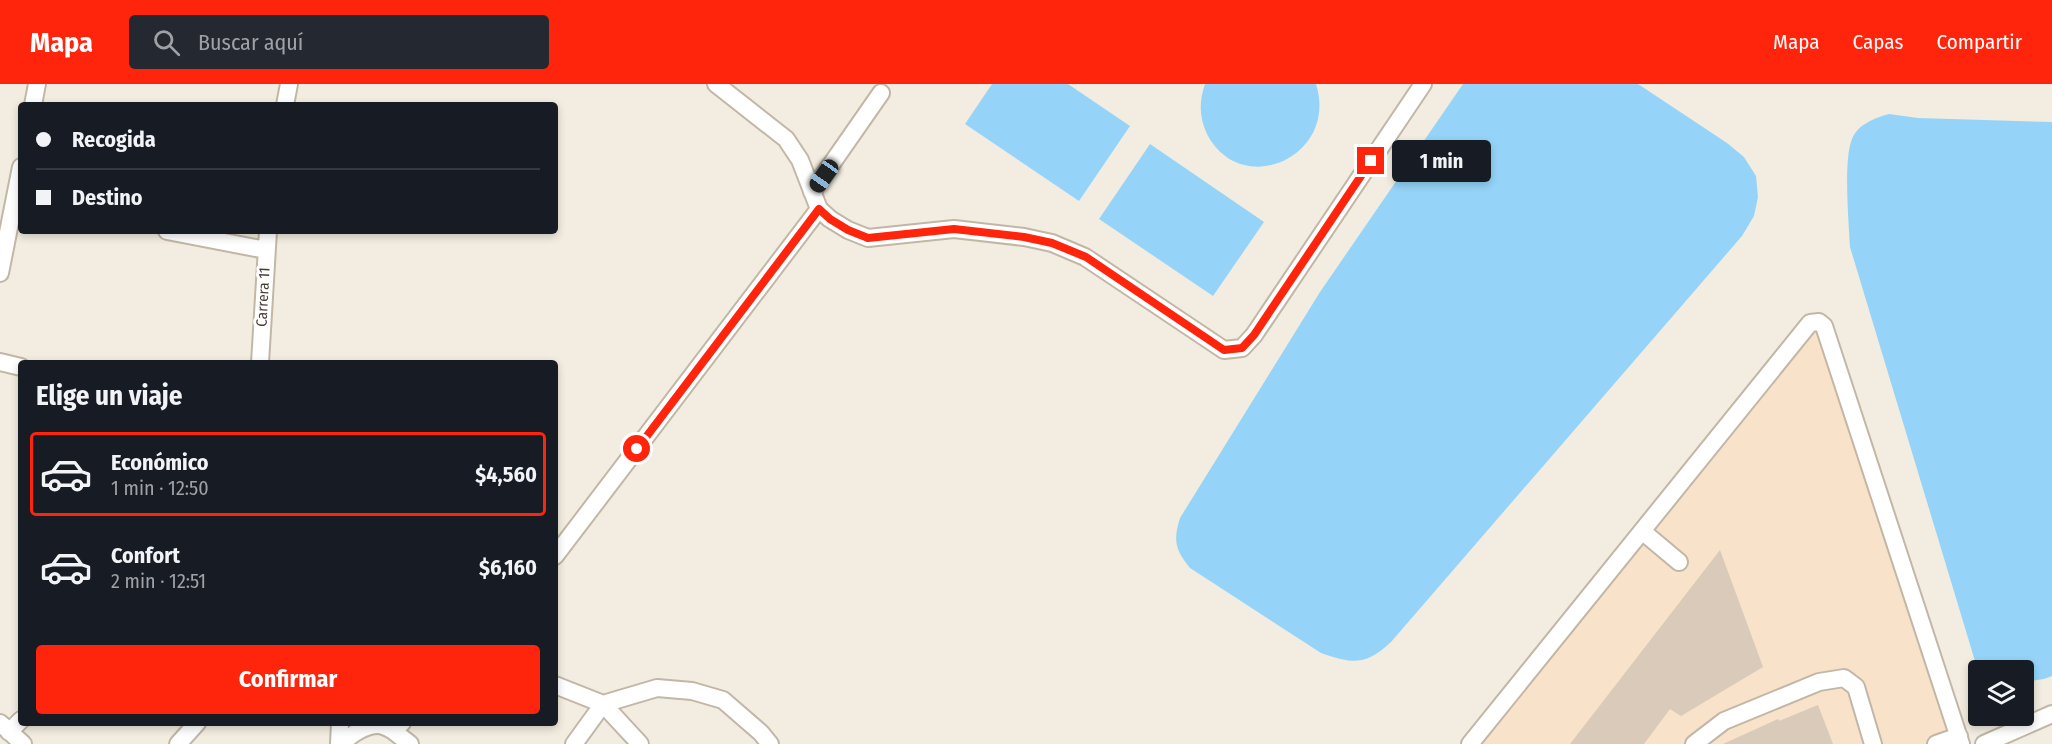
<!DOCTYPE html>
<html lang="es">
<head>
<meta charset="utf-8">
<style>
  body { margin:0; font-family:"Fira Sans Condensed",sans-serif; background:#242831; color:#f1f3f6; height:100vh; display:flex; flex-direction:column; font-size:22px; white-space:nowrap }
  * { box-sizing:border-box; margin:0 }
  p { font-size:20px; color:#9ea1a6 }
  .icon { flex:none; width:33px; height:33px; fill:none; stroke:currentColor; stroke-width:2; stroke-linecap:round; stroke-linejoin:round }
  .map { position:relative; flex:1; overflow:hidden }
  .sheet { position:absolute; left:18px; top:276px; width:540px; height:366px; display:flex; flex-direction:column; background:#171b24; border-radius:6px; box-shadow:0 3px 9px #0003 }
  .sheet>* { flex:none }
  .banner { position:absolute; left:18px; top:18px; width:540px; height:132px; border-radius:6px; box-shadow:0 3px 9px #0003; display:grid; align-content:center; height:132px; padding:0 18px; background:#171b24 }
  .fabs { position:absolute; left:1968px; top:576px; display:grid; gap:12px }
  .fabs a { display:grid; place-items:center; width:66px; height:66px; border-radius:6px; background:#171b24; box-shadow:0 3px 9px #0003; font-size:30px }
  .end { position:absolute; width:27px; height:27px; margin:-14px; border:8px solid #ff250c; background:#fff; box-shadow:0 0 0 3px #fff }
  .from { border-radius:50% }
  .bubble { position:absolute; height:42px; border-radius:6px; background:#171b24; box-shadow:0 3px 9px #0003; font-size:20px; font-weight:700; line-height:42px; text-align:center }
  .car { position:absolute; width:18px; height:36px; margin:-18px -9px; border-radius:8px; box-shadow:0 0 4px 2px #0007; background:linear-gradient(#222 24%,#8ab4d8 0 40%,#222 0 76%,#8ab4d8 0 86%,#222 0) }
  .banner b { display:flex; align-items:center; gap:21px; height:57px; font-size:22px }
  .banner b+b { border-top:2px solid #363941 }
  .banner i { width:15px; height:15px; background:#f1f3f6 }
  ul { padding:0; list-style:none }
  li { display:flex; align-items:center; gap:18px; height:84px; margin:0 12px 9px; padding:0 6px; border:3px solid transparent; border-radius:6px }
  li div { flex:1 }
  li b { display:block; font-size:22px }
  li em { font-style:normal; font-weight:700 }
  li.on { border-color:#ff250c }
  li>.icon { width:54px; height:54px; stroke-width:1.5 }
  h2 { padding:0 18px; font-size:27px; line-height:72px }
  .action { display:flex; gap:12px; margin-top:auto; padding:12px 18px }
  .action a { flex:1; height:69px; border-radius:6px; background:#ff250c; color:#fff; font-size:24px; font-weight:700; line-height:69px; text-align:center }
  header { display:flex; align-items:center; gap:36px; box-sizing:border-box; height:84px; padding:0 30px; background:#ff250c; color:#fff }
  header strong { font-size:28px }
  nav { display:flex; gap:33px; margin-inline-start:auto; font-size:21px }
  .search { width:420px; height:54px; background:#242831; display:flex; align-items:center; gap:15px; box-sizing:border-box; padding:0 21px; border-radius:6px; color:#9ea1a6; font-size:22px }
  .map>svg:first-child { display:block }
</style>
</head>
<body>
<header>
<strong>Mapa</strong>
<div class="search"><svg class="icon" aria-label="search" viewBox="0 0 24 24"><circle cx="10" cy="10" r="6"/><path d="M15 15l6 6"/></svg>Buscar aquí</div>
<nav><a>Mapa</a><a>Capas</a><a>Compartir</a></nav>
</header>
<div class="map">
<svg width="2052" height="660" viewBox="0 0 2052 660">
  <rect width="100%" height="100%" fill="#f3ede1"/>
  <path fill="#f8e2c9" d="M 1819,238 L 1961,660 L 1470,660 Z"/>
  <path fill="#95d4f8" d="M 992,0 L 1068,0 L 1130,42 L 1079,117 L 965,40 Z
    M 1205,0 L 1316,0 C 1339,73 1241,116 1207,50 C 1199,33 1199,17 1205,0 Z
    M 1463,0 L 1638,0 L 1727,59 L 1744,73 L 1756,92 L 1758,113 L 1754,132 L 1742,152 L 1391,558 C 1365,582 1353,580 1321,569 L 1190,484 C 1175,466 1173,456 1180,434 L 1320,208 Z
    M 1889,30 L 1918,34 L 2052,38 L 2052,592 L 2044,595 L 2024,598 L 2024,586 L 1986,586 L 1975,577 L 1850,163 C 1849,139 1843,77 1852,55 C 1858,40 1875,34 1889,30 Z
    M 1150,60 L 1264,138 L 1213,212 L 1099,135 Z"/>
  <path fill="#d9cab9" d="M 1720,466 L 1763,583 L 1681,632 L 1670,625 L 1644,660 L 1570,660 Z
    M 1818,621 L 1833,660 L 1723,660 L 1778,635 L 1779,637 Z"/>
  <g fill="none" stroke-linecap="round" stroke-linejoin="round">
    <g stroke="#c2b7a6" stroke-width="20">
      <path id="minor" d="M 716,0 L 786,55 L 800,76 L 819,125 L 830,135 L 848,146 L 868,154 L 954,145 L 1024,153 L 1052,159 L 1085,173 L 1224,266 L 1242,264 L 1254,251 L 1423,0
        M 33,21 L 37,0
        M 285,21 L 289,0
        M 812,108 L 881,9
        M 167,147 L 266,166
        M 0,189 L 21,83
        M 0,278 L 21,283
        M 260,279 L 268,147
        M 1642,447 L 1679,478
        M 555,472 L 819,125
        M 555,601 L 603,620 L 640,660
        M 0,639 L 23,660
        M 392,646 L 410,660
        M 9,648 L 21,636
        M 178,660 L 197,639
        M 339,660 L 340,639
        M 342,660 C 350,651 365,641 378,641 C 382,641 388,644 392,646 L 402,639
        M 574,660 L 603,620 L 657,604 L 692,607 L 723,616 L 761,649 L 770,660
        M 1470,660 L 1810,239 L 1819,238 L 1824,242 L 1961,660
        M 1694,660 L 1724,637 L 1819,598 L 1844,594 L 1856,603 L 1873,660
        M 1936,660 L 1959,652
        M 1984,660 L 2052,630"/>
    </g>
    <use href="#minor" stroke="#fff" stroke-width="16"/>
  </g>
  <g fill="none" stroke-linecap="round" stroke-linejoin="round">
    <path stroke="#ff250c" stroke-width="8" d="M 637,365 L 819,125 L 830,135 L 848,146 L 868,154 L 954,145 L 1024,153 L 1052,159 L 1086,173 L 1224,266 L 1242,264 L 1254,251 L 1371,77"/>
  </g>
  <g text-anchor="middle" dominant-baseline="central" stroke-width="6" stroke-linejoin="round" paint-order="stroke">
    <g font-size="15" fill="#453c32" stroke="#fff">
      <text transform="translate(263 213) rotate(-87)">Carrera 11</text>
    </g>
  </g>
</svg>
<div class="fabs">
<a><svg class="icon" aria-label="layers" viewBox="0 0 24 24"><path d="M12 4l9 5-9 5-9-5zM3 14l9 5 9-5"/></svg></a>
</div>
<i class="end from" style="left:637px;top:365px"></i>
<i class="end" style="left:1371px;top:77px"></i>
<div class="bubble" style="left:1392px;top:56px;width:99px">1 min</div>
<i class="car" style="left:824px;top:92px;rotate:215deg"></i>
<div class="banner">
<b><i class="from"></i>Recogida</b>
<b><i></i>Destino</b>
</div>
<section class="sheet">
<h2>Elige un viaje</h2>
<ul>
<li class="on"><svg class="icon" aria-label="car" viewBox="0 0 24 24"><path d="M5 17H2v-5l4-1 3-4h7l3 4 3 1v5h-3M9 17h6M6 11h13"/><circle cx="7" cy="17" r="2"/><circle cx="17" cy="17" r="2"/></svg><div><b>Económico</b><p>1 min · 12:50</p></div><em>$4,560</em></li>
<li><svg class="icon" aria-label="car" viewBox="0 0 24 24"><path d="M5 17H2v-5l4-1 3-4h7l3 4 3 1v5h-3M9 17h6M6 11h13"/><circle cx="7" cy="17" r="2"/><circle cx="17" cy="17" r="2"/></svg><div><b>Confort</b><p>2 min · 12:51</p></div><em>$6,160</em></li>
</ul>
<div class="action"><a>Confirmar</a></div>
</section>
</div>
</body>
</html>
